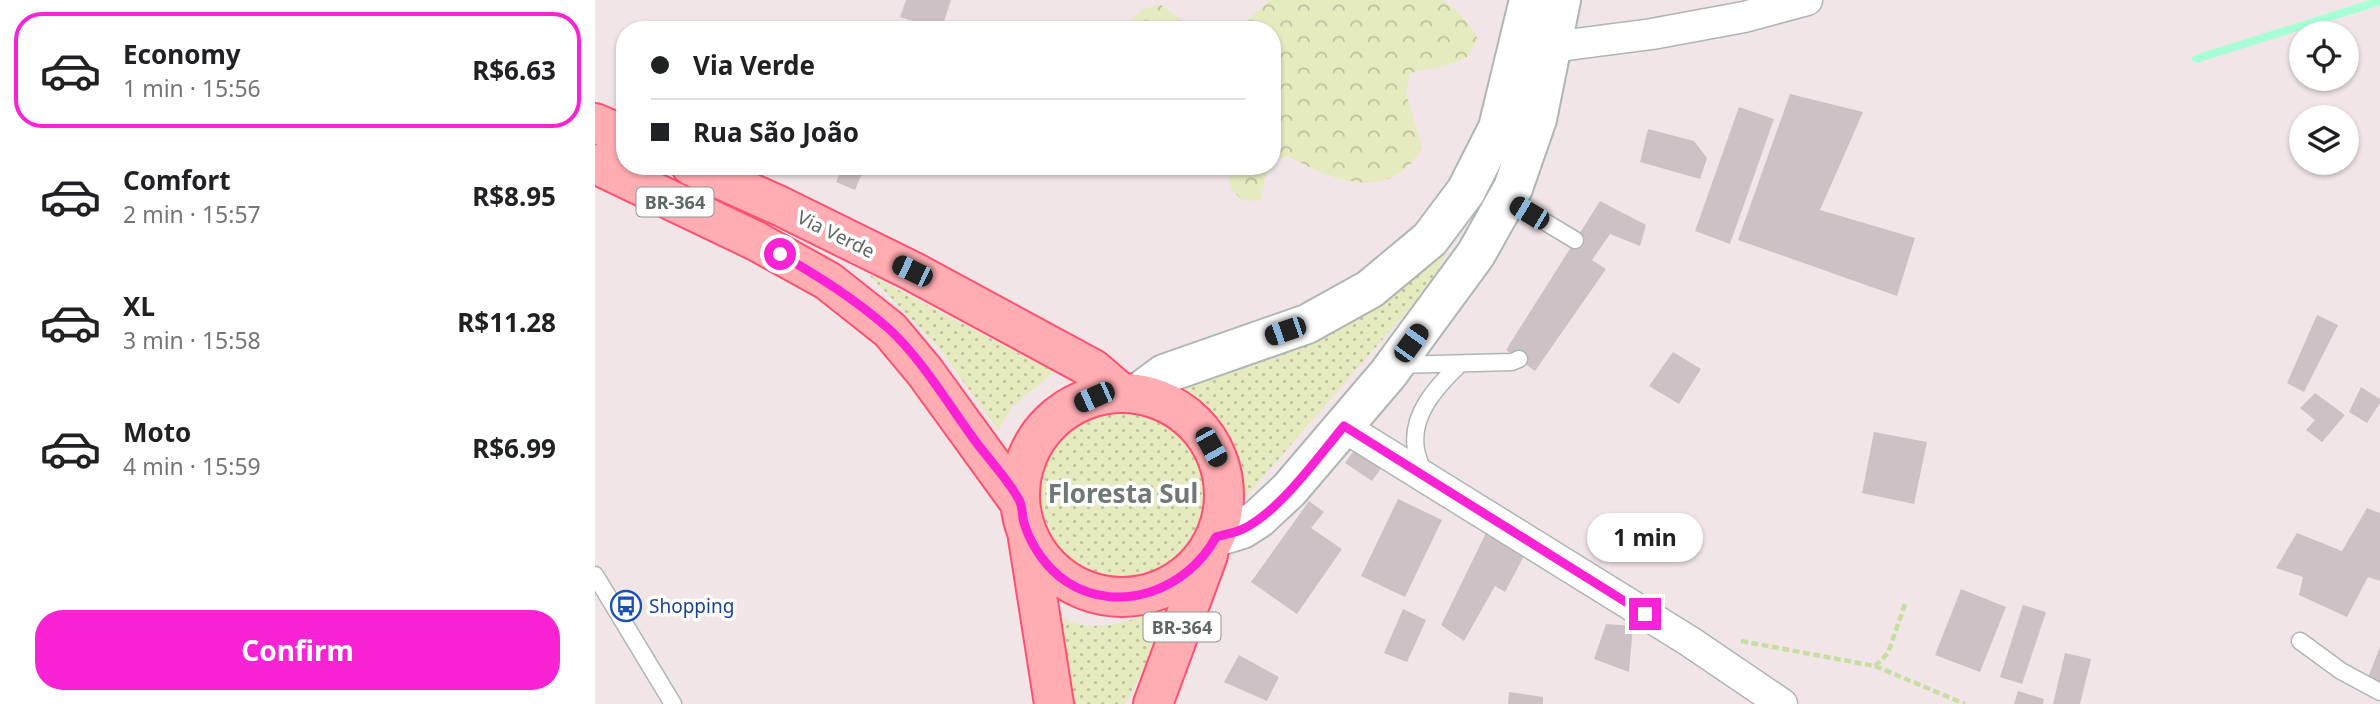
<!DOCTYPE html>
<html lang="en">
<head>
<meta charset="utf-8">
<style>
  body { margin:0; font-family:"Noto Sans",sans-serif; background:#f6f6f6; color:#202124; height:100vh; display:flex; flex-direction:column; font-size:26px; white-space:nowrap }
  * { box-sizing:border-box; margin:0 }
  p { font-size:23px; color:#757577 }
  .icon { flex:none; width:38px; height:38px; fill:none; stroke:currentColor; stroke-width:2; stroke-linecap:round; stroke-linejoin:round }
  .map { position:relative; flex:1; overflow:hidden }
  .panel { display:flex; flex-direction:column; background:#fff; width:595px }
  .panel>* { flex:none }
  .hud { position:absolute; left:21px; top:21px; width:665px; height:154px; border-radius:28px; box-shadow:0 2px 5px #0004; display:grid; align-content:center; height:154px; padding:0 35px; background:#fff }
  .fabs { position:absolute; left:1694px; top:21px; display:grid; gap:14px }
  .fabs a { display:grid; place-items:center; width:70px; height:70px; border-radius:50%; background:#fff; box-shadow:0 2px 5px #0004; font-size:35px }
  .end { position:absolute; width:32px; height:32px; margin:-16px; border:9px solid #fa22d5; background:#fff; box-shadow:0 0 0 4px #fff }
  .from { border-radius:50% }
  .bubble { position:absolute; height:49px; border-radius:24px; background:#fff; box-shadow:0 2px 5px #0004; font-size:23px; font-weight:700; line-height:49px; text-align:center }
  .car { position:absolute; width:21px; height:42px; margin:-21px -10px; border-radius:9px; box-shadow:0 0 5px 2px #0007; background:linear-gradient(#222 24%,#8ab4d8 0 40%,#222 0 76%,#8ab4d8 0 86%,#222 0) }
  .hud b { display:flex; align-items:center; gap:24px; height:66px; font-size:26px }
  .hud b+b { border-top:2px solid #e0e0e0 }
  .hud i { width:18px; height:18px; background:#202124 }
  ul { padding:12px 0 0; list-style:none }
  li { display:flex; align-items:center; gap:21px; height:116px; margin:0 14px 10px; padding:0 21px; border:4px solid transparent; border-radius:28px }
  li div { flex:1 }
  li b { display:block; font-size:26px }
  li em { font-style:normal; font-weight:700 }
  li.on { border-color:#fa22d5 }
  li>.icon { width:63px; height:63px; stroke-width:1.5 }
  .cta { display:flex; gap:14px; margin-top:auto; padding:14px 35px }
  .cta a { flex:1; height:80px; border-radius:28px; background:#fa22d5; color:#fff; font-size:28px; font-weight:700; line-height:80px; text-align:center }
  main { display:flex; flex:1; min-height:0 }
  .map>svg:first-child { display:block }
</style>
</head>
<body>
<main>
<section class="panel">
<ul>
<li class="on"><svg class="icon" aria-label="car" viewBox="0 0 24 24"><path d="M5 17H2v-5l4-1 3-4h7l3 4 3 1v5h-3M9 17h6M6 11h13"/><circle cx="7" cy="17" r="2"/><circle cx="17" cy="17" r="2"/></svg><div><b>Economy</b><p>1 min · 15:56</p></div><em>R$6.63</em></li>
<li><svg class="icon" aria-label="car" viewBox="0 0 24 24"><path d="M5 17H2v-5l4-1 3-4h7l3 4 3 1v5h-3M9 17h6M6 11h13"/><circle cx="7" cy="17" r="2"/><circle cx="17" cy="17" r="2"/></svg><div><b>Comfort</b><p>2 min · 15:57</p></div><em>R$8.95</em></li>
<li><svg class="icon" aria-label="car" viewBox="0 0 24 24"><path d="M5 17H2v-5l4-1 3-4h7l3 4 3 1v5h-3M9 17h6M6 11h13"/><circle cx="7" cy="17" r="2"/><circle cx="17" cy="17" r="2"/></svg><div><b>XL</b><p>3 min · 15:58</p></div><em>R$11.28</em></li>
<li><svg class="icon" aria-label="car" viewBox="0 0 24 24"><path d="M5 17H2v-5l4-1 3-4h7l3 4 3 1v5h-3M9 17h6M6 11h13"/><circle cx="7" cy="17" r="2"/><circle cx="17" cy="17" r="2"/></svg><div><b>Moto</b><p>4 min · 15:59</p></div><em>R$6.99</em></li>
</ul>
<div class="cta"><a>Confirm</a></div>
</section>
<div class="map">
<svg width="1785" height="704" viewBox="0 0 1785 704">
  <defs>
    <pattern id="grass-dots" width="8" height="8" patternUnits="userSpaceOnUse" patternTransform="scale(1.75)"><rect width="8" height="8" fill="#e6eabf"/><path d="M2 2h.1M6 6h.1" fill="none" stroke="#bec19f" stroke-width="1.8" stroke-linecap="round"/></pattern>
    <pattern id="forest-crowns" width="20" height="18" patternUnits="userSpaceOnUse" patternTransform="scale(1.75)"><rect width="20" height="18" fill="#e6eabf"/><path d="M2 6a3 3 0 1 1 6 0M12 15a3 3 0 1 1 6 0" fill="none" stroke="#bec19f"/></pattern>
  </defs>
  <rect width="100%" height="100%" fill="#f1e5e7"/>
  <path fill="url(#grass-dots)" d="M 898,170 L 833,287 L 647,501 L 644,464 L 630,430 L 585,384 L 724,338 Z
    M 273,274 L 459,372 L 418,406 L 403,430 L 345,349 Z
    M446 495a82 82 0 1 1 164 0a82 82 0 1 1-164 0Z
    M 585,600 L 530,704 L 480,704 L 457,614 C 467,617 478,624 488,625 C 523,629 554,614 585,600 Z"/>
  <path fill="url(#forest-crowns)" d="M 675,0 L 847,0 C 864,11 873,22 883,39 L 874,56 L 853,65 L 815,73 L 811,93 L 827,148 C 794,204 739,181 693,156 L 677,161 L 677,30 L 637,30 L 647,25 Z
    M 566,5 L 599,30 L 523,30 L 549,9 Z
    M 631,166 L 673,166 L 665,201 L 647,200 L 637,190 Z"/>
  <g fill="none" stroke-linecap="round" stroke-linejoin="round">
    <path stroke="#a7ffd5" stroke-width="8" d="M 1601,59 L 1785,1"/>
  </g>
  <path fill="#ccc2c5" d="M 311,0 L 356,0 L 346,30 L 305,17 Z
    M 1195,94 L 1268,112 L 1225,210 L 1320,238 L 1302,296 L 1143,240 Z
    M 1144,107 L 1179,119 L 1135,244 L 1100,231 Z
    M 1053,129 L 1099,141 L 1112,158 L 1105,179 L 1045,162 Z
    M 248,166 L 270,166 L 260,190 L 241,182 Z
    M 1005,201 L 1051,225 L 1045,246 L 1015,234 L 997,260 L 1011,269 L 940,371 L 911,350 Z
    M 1722,315 L 1743,325 L 1709,392 L 1692,383 Z
    M 1078,352 L 1106,369 L 1084,404 L 1054,386 Z
    M 1766,387 L 1785,399 L 1785,403 L 1772,423 L 1754,412 Z
    M 1720,393 L 1750,415 L 1727,442 L 1711,430 L 1720,420 L 1705,408 Z
    M 1279,432 L 1332,442 L 1319,504 L 1267,493 Z
    M 760,449 L 787,467 L 777,481 L 750,463 Z
    M 803,499 L 847,520 L 810,597 L 766,576 Z
    M 714,501 L 729,512 L 716,528 L 747,549 L 702,614 L 656,582 Z
    M 1772,508 L 1785,513 L 1785,581 L 1773,577 L 1752,617 L 1704,595 L 1708,577 L 1681,568 L 1702,533 L 1747,551 Z
    M 891,533 L 929,556 L 910,592 L 900,586 L 869,641 L 846,625 Z
    M 1366,589 L 1411,607 L 1385,672 L 1340,655 Z
    M 1428,605 L 1451,612 L 1427,684 L 1405,677 Z
    M 808,609 L 831,620 L 812,662 L 789,653 Z
    M 1011,624 L 1038,626 L 1034,672 L 999,659 Z
    M 1785,647 L 1785,691 L 1770,685 Z
    M 1470,653 L 1496,659 L 1485,704 L 1458,704 Z
    M 644,655 L 684,677 L 672,701 L 629,682 Z
    M 1423,691 L 1449,699 L 1448,704 L 1419,704 Z
    M 914,692 L 948,697 L 948,704 L 913,704 Z"/>
  <g fill="none" stroke-linecap="round" stroke-linejoin="round">
    <g stroke="#aeb6b4" stroke-width="19">
      <path id="lane" d="M 912,199 L 980,240
        M 802,365 L 917,362 L 924,359
        M 829,475 C 827,467 822,458 821,449 C 815,415 842,386 864,365
        M 0,575 L 78,704
        M 1705,641 L 1746,671 L 1785,692"/>
    </g>
    <g stroke="#aeb6b4" stroke-width="33">
      <path id="street" d="M 957,47 L 1057,34 L 1149,17 L 1212,0
        M 749,427 L 1094,641 L 1187,704"/>
    </g>
    <g stroke="#aeb7b4" stroke-width="42">
      <path id="secondary" d="M 542,394 L 569,374 L 712,324 L 775,289 L 835,239 L 871,191 L 903,128 L 934,0
        M 621,537 L 647,529 L 664,518 L 694,490 L 793,374 L 881,254 L 918,188 L 942,119 L 966,0"/>
    </g>
    <g stroke="#ff5071" stroke-width="42">
      <path id="primary" d="M 0,123 L 30,136
        M 0,164 L 161,241 L 233,281 L 295,330 L 330,372 L 425,503
        M 96,166 L 185,206 L 317,271 L 498,369 L 526,393
        M425 495a102 102 0 1 1 204 0a102 102 0 1 1-204 0Z
        M 433,538 L 459,704
        M 558,704 L 613,555"/>
    </g>
    <path stroke="#c8dea1" stroke-width="4.5" stroke-dasharray="7 3.5" stroke-linecap="butt" d="M 1146,641 L 1280,666 L 1370,704
      M 1280,666 L 1293,653 L 1311,601"/>
    <use href="#lane" stroke="#fff" stroke-width="16"/>
    <use href="#street" stroke="#fff" stroke-width="30"/>
    <use href="#secondary" stroke="#fff" stroke-width="38"/>
    <use href="#primary" stroke="#ffacb2" stroke-width="38"/>
  </g>
  <g fill="none" stroke-linecap="round" stroke-linejoin="round">
    <path stroke="#fa22d5" stroke-width="9" d="M 185,254 C 223,276 260,299 294,329 C 326,358 355,407 381,442 C 392,457 419,487 425,502 C 428,509 427,517 429,523 C 436,546 452,569 472,582 C 525,616 593,589 621,537 C 630,534 640,533 648,529 C 684,512 723,457 749,426 L 1050,614"/>
  </g>
  <defs>
    <g id="bus-ring" transform="scale(1.575)"><circle r="9.5" fill="#fff" stroke="#1a4fb4" stroke-width="1.5"/><path d="M-5-6H5V4H4V6H2V4H-2V6H-4V4H-5ZM-3.5-4V0h7V-4ZM-3.5 1.2v1.5H-2V1.2ZM2 1.2v1.5H3.5V1.2Z" fill="#1a4fb4"/></g>
  </defs>
  <g fill-rule="evenodd">
    <use href="#bus-ring" x="31" y="606"/>
  </g>
  <g text-anchor="middle" dominant-baseline="central" stroke-width="7" stroke-linejoin="round" paint-order="stroke">
    <g fill="#fff" stroke="#8e9592" stroke-width="2">
      <rect x="41.5" y="187.5" width="77" height="29" rx="5"/>
      <rect x="548.5" y="612.5" width="77" height="29" rx="5"/>
    </g>
    <g font-size="18" font-weight="bold" fill="#5d6763">
      <text x="80" y="202">BR-364</text>
      <text x="587" y="627">BR-364</text>
    </g>
    <g font-size="19" fill="#5d6763" stroke="#fff">
      <text transform="translate(241 234) rotate(26)">Via Verde</text>
    </g>
    <g font-size="19" fill="#164399" stroke="#fff" text-anchor="start">
      <text x="54" y="606">Shopping</text>
    </g>
    <g font-size="26" font-weight="bold" fill="#6e7975" stroke="#fff">
      <text x="528" y="493">Floresta Sul</text>
    </g>
  </g>
</svg>
<div class="fabs">
<a><svg class="icon" aria-label="locate" viewBox="0 0 24 24"><circle cx="12" cy="12" r="6"/><path d="M12 2v4M12 18v4M2 12h4M18 12h4"/></svg></a>
<a><svg class="icon" aria-label="layers" viewBox="0 0 24 24"><path d="M12 4l9 5-9 5-9-5zM3 14l9 5 9-5"/></svg></a>
</div>
<i class="end from" style="left:185px;top:254px"></i>
<i class="end" style="left:1050px;top:614px"></i>
<div class="bubble" style="left:992px;top:513px;width:116px">1 min</div>
<i class="car" style="left:934px;top:213px;rotate:301deg"></i>
<i class="car" style="left:317px;top:271px;rotate:296deg"></i>
<i class="car" style="left:690px;top:331px;rotate:251deg"></i>
<i class="car" style="left:816px;top:343px;rotate:36deg"></i>
<i class="car" style="left:499px;top:397px;rotate:246deg"></i>
<i class="car" style="left:616px;top:447px;rotate:151deg"></i>
<div class="hud">
<b><i class="from"></i>Via Verde</b>
<b><i></i>Rua São João</b>
</div>
</div>
</main>
</body>
</html>
